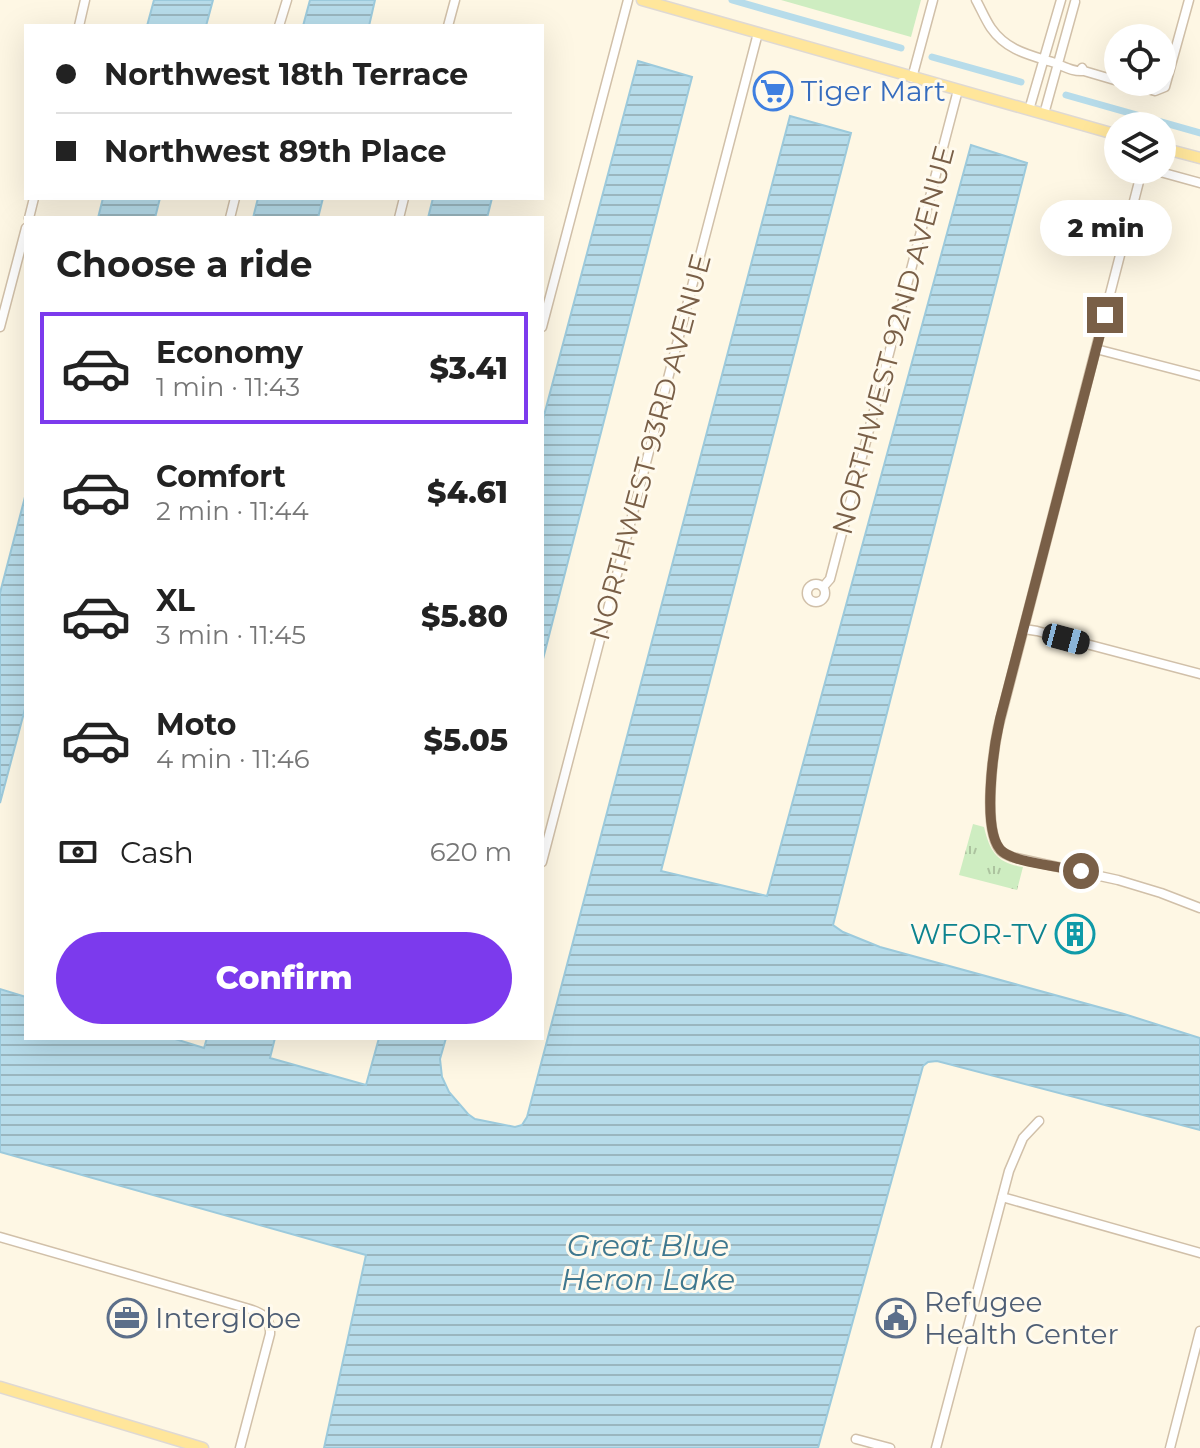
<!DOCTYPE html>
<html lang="en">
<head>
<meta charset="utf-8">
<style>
  body { margin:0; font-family:Montserrat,sans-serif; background:#f2f2f2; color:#222; height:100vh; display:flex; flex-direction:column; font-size:30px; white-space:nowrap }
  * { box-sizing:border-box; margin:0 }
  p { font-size:26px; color:#767676 }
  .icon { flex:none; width:44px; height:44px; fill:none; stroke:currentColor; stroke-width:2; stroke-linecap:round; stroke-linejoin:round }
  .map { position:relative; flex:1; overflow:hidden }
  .panel { position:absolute; left:24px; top:216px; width:520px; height:824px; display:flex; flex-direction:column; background:#fff; border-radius:0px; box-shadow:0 8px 32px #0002 }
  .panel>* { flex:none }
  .hud { position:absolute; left:24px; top:24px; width:520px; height:176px; border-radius:0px; box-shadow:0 8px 32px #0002; display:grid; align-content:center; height:176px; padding:0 32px; background:#fff }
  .buttons { position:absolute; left:1104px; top:24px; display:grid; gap:16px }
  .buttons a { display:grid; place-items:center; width:72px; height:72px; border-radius:50%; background:#fff; box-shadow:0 8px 32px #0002; font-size:40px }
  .end { position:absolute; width:36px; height:36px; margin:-18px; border:10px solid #795f47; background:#fff; box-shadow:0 0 0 4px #fff }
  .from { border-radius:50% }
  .bubble { position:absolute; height:56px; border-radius:28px; background:#fff; box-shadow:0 8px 32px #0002; font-size:26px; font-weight:800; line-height:56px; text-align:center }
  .car { position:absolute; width:24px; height:48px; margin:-24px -12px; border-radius:10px; box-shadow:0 0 6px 2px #0007; background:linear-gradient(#222 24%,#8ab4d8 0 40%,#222 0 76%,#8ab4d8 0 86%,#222 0) }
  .hud b { display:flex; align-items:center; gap:28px; height:76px; font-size:30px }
  .hud b+b { border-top:2px solid #e0e0e0 }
  .hud i { width:20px; height:20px; background:#222 }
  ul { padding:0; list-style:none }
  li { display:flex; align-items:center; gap:24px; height:112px; margin:0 16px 12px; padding:0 16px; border:4px solid transparent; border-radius:0px }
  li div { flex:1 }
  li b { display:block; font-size:30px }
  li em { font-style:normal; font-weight:800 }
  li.current { border-color:#7c3aed }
  li>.icon { width:72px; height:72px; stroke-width:1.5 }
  h2 { padding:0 32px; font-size:36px; line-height:96px }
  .pay { display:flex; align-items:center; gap:20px; height:88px; padding:0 32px; font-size:30px }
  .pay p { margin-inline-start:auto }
  .action { display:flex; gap:16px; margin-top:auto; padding:16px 32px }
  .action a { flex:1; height:92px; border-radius:48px; background:#7c3aed; color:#fff; font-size:32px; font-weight:800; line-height:92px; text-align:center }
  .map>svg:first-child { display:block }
</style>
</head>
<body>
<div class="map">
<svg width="1200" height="1448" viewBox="0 0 1200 1448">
  <defs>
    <pattern id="park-tufts" width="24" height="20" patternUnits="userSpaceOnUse" patternTransform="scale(2)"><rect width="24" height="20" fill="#ceedc1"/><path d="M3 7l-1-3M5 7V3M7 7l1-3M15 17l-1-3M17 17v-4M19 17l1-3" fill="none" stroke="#acc39f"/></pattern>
    <pattern id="water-rules" width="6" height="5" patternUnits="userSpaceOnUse" patternTransform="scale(2)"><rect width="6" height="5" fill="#b7dcea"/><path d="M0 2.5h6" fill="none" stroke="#9ab6bf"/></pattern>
  </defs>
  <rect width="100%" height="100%" fill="#fef7e4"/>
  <path fill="#ceedc1" d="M 781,0 L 921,0 L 911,37 Z"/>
  <path fill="url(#park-tufts)" d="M 973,824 L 984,827 C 990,852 997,863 1023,867 L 1017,890 L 959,875 Z"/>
  <path fill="url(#water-rules)" stroke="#9ccadc" stroke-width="2" d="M 154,0 L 213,0 L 206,26 L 147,26 Z
    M 310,0 L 375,0 L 369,26 L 303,26 Z
    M 638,61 L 692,77 L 542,663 L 542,423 Z
    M 790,116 L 851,133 L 661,871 L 767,896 L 971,145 L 1027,163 L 833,925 L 843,932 L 880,947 L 1124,1014 L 1200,1038 L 1200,1130 L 937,1061 L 928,1062 L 923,1066 L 818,1448 L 324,1448 L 366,1255 L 0,1152 L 0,989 L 26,997 L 26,1038 L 172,1038 L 204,1048 L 207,1038 L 275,1038 L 270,1058 L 366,1085 L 379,1038 L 446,1038 L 440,1059 L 442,1077 L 449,1092 L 468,1114 L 475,1119 L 515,1127 L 522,1125 L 527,1117 Z
    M 103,198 L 160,198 L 155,218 L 98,218 Z
    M 258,198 L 323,198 L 318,218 L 253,218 Z
    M 433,198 L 492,198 L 487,218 L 428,218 Z
    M 26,493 L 26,705 L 0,803 L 0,593 Z"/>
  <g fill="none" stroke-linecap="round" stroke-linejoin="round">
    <path stroke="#b7dcea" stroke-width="7" d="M 732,0 L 901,48
      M 932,57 L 1021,82
      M 1066,95 L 1200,133"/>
    <g stroke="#d1c0a9" stroke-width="11">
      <path id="minor" d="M 976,0 C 981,9 985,19 991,28 C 1007,51 1030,55 1055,63 C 1065,67 1073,72 1084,71
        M 79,26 L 85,0
        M 279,26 L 287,0
        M 448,26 L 455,0
        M 1082,68 L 1084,71 L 1118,81
        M 912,78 L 933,0
        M 1122,82 L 1155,91 L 1165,87 L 1189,0
        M 1029,110 L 1061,0
        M 1044,114 L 1075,2
        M 1142,170 L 998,728 C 993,753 982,831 1001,851 C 1004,854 1008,855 1012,857 L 1118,880 L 1161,893 L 1200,908
        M 1153,170 L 1200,183
        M 29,218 L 34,198
        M 230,218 L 235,198
        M 399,218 L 404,198
        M 0,327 L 26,228
        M 542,327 L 628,0
        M 1096,349 L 1200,376
        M807 593a9 9 0 1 1 18 0a9 9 0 1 1-18 0Z
        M 823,587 L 830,579 L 958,90
        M 1024,629 L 1037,631 L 1200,674
        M 542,862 L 758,33
        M 1002,1197 L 1200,1253
        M 0,1237 L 246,1308 C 261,1312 271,1317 270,1334 L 240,1448
        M 856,1439 L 890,1448
        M 936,1448 L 1009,1171 L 1023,1138 L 1039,1121
        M 1170,1448 L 1200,1331"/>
    </g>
    <g stroke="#dfd9d3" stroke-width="13">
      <path id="major" d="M 642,0 L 1118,135
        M 1162,148 L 1200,158
        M 0,1387 L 203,1448"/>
    </g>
    <use href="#minor" stroke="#fff" stroke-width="8"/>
    <use href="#major" stroke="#ffe69b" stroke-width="10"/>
  </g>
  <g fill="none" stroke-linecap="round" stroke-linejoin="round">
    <path stroke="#795f47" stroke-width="10" d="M 1081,871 C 1062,867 1017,863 1003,852 C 980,834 994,745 1000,719 L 1105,315"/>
  </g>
  <defs>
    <g id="supermarket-ring" transform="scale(2)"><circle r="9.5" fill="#fffaed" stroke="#3f7fe0" stroke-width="1.5"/><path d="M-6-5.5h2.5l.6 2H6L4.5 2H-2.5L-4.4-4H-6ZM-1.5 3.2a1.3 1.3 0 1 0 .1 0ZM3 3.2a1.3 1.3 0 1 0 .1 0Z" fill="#3f7fe0"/></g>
    <g id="building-ring" transform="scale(2)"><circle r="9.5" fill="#fffaed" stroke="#0f9aa8" stroke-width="1.5"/><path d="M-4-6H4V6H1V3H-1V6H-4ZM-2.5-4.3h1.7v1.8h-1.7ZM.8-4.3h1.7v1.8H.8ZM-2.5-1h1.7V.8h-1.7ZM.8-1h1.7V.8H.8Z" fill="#0f9aa8"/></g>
    <g id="office-ring" transform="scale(2)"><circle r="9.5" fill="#fffaed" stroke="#5c6f8a" stroke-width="1.5"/><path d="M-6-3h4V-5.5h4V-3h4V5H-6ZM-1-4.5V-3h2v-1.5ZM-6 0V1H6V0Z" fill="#5c6f8a"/></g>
    <g id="civic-ring" transform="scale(2)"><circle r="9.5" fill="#fffaed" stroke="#5c6f8a" stroke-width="1.5"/><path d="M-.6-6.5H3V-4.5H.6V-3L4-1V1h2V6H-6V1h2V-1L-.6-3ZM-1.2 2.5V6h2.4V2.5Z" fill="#5c6f8a"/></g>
  </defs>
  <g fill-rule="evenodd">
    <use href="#supermarket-ring" x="773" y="91"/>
    <use href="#building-ring" x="1075" y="934"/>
    <use href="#office-ring" x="127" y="1318"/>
    <use href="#civic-ring" x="896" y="1318"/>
  </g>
  <g text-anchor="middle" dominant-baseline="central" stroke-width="6" stroke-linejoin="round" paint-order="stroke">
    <g font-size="28" fill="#366cbe" stroke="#fffaed" text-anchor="start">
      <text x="801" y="91">Tiger Mart</text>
    </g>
    <g font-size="28" fill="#795f47" stroke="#fffaed">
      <text transform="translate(893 340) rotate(-75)">NORTHWEST 92ND AVENUE</text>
      <text transform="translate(650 447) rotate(-75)">NORTHWEST 93RD AVENUE</text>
    </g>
    <g font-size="28" fill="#0d838f" stroke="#fffaed" text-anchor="end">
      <text x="1047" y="934">WFOR-TV</text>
    </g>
    <g font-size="28" fill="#4e5e75" stroke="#fffaed" text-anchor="start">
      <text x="924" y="1302">Refugee<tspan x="924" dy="32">Health Center</tspan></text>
      <text x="155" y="1318">Interglobe</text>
    </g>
    <g font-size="30" font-style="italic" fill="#3f788f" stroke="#fffaed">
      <text x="648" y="1245">Great Blue<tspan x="648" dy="34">Heron Lake</tspan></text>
    </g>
  </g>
</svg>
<div class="buttons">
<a><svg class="icon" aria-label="locate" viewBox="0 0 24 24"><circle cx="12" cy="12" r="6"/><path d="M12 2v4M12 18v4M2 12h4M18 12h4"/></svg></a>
<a><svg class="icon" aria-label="layers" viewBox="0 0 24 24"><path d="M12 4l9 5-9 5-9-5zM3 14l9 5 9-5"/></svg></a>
</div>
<i class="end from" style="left:1081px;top:871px"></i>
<i class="end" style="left:1105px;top:315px"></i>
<div class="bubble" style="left:1040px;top:200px;width:132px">2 min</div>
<i class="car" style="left:1066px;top:639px;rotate:105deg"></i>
<div class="hud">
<b><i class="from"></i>Northwest 18th Terrace</b>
<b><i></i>Northwest 89th Place</b>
</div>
<section class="panel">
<h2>Choose a ride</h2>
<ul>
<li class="current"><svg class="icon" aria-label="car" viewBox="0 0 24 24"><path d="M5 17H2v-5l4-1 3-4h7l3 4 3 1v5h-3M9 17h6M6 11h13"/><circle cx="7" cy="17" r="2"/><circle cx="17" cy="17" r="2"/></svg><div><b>Economy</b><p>1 min · 11:43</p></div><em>$3.41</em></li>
<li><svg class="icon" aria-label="car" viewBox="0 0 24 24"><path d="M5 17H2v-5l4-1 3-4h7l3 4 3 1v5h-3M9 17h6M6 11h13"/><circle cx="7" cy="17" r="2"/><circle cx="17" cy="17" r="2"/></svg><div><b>Comfort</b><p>2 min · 11:44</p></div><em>$4.61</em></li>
<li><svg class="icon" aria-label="car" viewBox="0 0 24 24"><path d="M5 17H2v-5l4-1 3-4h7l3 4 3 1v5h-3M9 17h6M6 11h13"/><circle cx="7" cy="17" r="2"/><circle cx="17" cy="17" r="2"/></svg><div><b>XL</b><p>3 min · 11:45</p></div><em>$5.80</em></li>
<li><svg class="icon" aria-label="car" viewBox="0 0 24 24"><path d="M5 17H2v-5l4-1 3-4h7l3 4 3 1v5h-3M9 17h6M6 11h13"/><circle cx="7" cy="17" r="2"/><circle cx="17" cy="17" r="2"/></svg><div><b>Moto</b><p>4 min · 11:46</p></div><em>$5.05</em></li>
</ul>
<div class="pay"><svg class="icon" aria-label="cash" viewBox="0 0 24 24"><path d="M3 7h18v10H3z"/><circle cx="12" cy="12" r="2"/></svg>Cash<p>620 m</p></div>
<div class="action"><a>Confirm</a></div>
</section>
</div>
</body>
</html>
